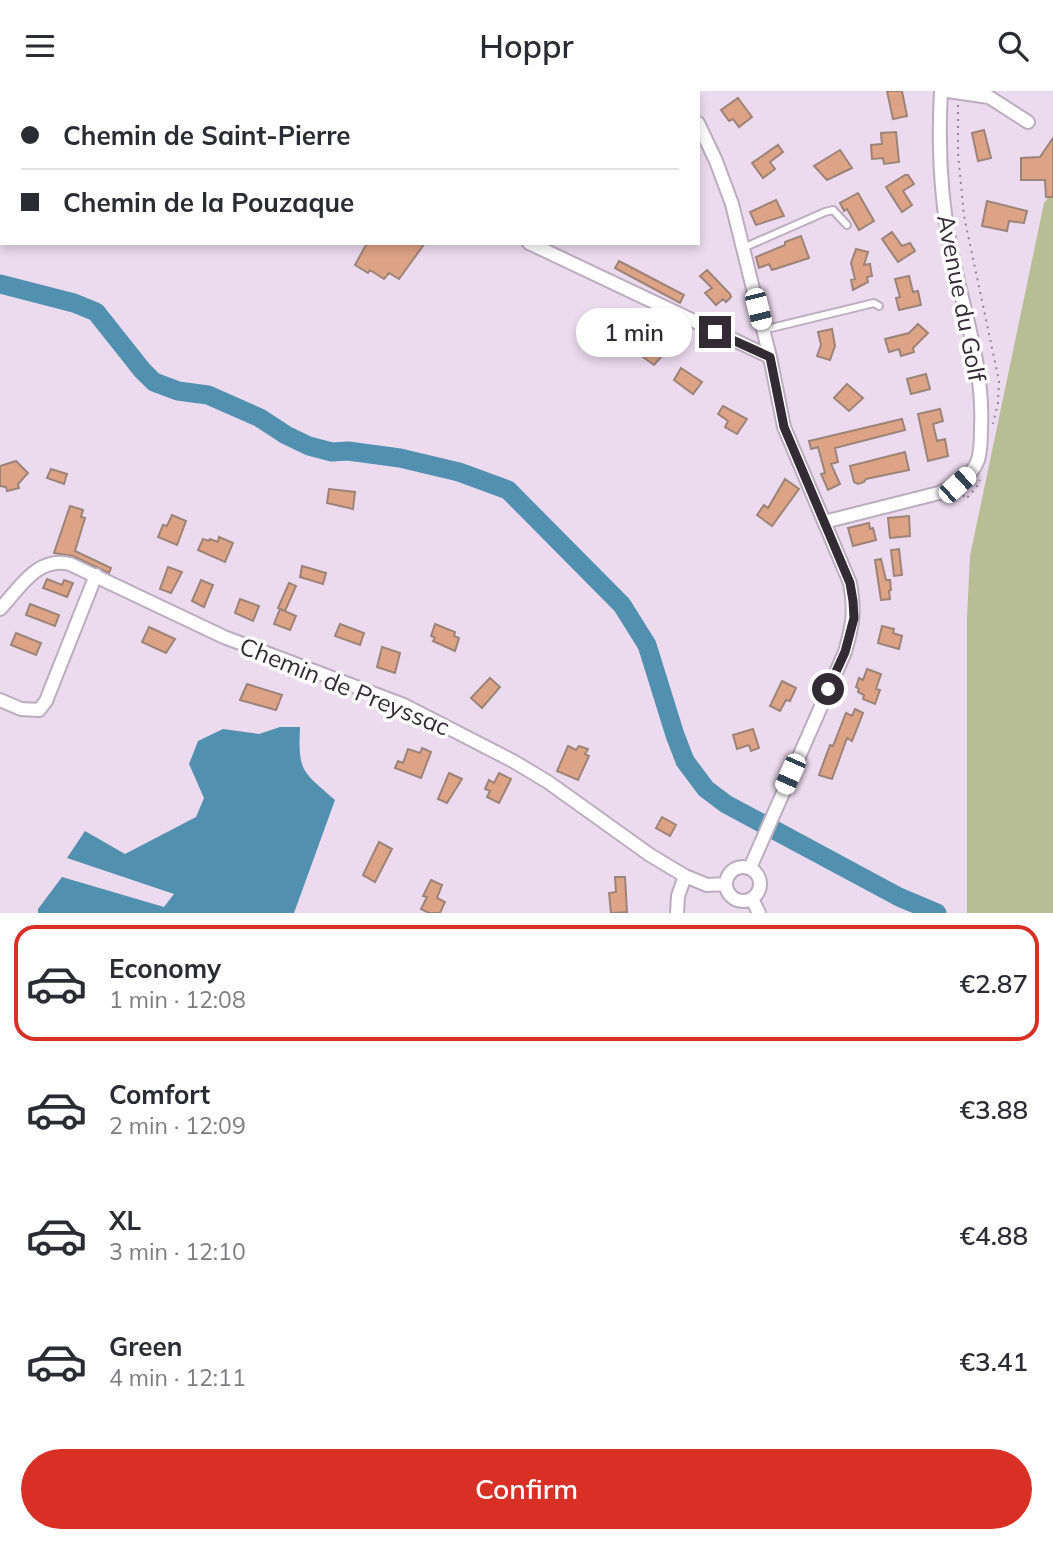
<!DOCTYPE html>
<html lang="en">
<head>
<meta charset="utf-8">
<style>
  body { margin:0; font-family:Mulish,sans-serif; background:#f2f2f3; color:#2b2b33; height:100vh; display:flex; flex-direction:column; font-size:26px; white-space:nowrap }
  * { box-sizing:border-box; margin:0 }
  p { font-size:23px; color:#7c7c81 }
  .icon { flex:none; width:38px; height:38px; fill:none; stroke:currentColor; stroke-width:2; stroke-linecap:round; stroke-linejoin:round }
  .map { position:relative; height:822px; overflow:hidden }
  .side { display:flex; flex-direction:column; background:#fff; flex:1 }
  .side>* { flex:none }
  .top-card { position:absolute; left:0px; top:0px; width:700px; height:154px; box-shadow:0 4px 10px #0003; display:grid; align-content:center; height:154px; padding:0 21px; background:#fff }
  .end { position:absolute; width:32px; height:32px; margin:-16px; border:9px solid #322b33; background:#fff; box-shadow:0 0 0 4px #fff }
  .from { border-radius:50% }
  .bubble { position:absolute; height:49px; border-radius:24px; background:#fff; box-shadow:0 4px 10px #0003; font-size:23px; font-weight:600; line-height:49px; text-align:center }
  .car { position:absolute; width:21px; height:42px; margin:-21px -10px; border-radius:9px; box-shadow:0 0 5px 2px #0007; background:linear-gradient(#fff 24%,#345 0 40%,#fff 0 76%,#345 0 86%,#fff 0) }
  .top-card b { display:flex; align-items:center; gap:24px; height:66px; font-size:26px }
  .top-card b+b { border-top:2px solid #e1e1e2 }
  .top-card i { width:18px; height:18px; background:#2b2b33 }
  ul { padding:12px 0 0; list-style:none }
  li { display:flex; align-items:center; gap:21px; height:116px; margin:0 14px 10px; padding:0 7px; border:4px solid transparent; border-radius:21px }
  li div { flex:1 }
  li b { display:block; font-size:26px }
  li em { font-style:normal; font-weight:600 }
  li.selected { border-color:#d93025 }
  li>.icon { width:63px; height:63px; stroke-width:1.5 }
  .primary-button { display:flex; gap:14px; margin-top:auto; padding:14px 21px }
  .primary-button a { flex:1; height:80px; border-radius:42px; background:#d93025; color:#fff; font-size:28px; font-weight:600; line-height:80px; text-align:center }
  header { display:flex; justify-content:space-between; align-items:center; height:91px; padding:0 21px; background:#fff; font-size:32px; font-weight:600 }
  .map>svg:first-child { display:block }
</style>
</head>
<body>
<header><svg class="icon" aria-label="menu" viewBox="0 0 24 24"><path d="M4 6h16M4 12h16M4 18h16"/></svg>Hoppr<svg class="icon" aria-label="search" viewBox="0 0 24 24"><circle cx="10" cy="10" r="6"/><path d="M15 15l6 6"/></svg></header>
<div class="map">
<svg width="1053" height="822" viewBox="0 0 1053 822">
  <rect width="100%" height="100%" fill="#ecdaef"/>
  <path fill="#b7be96" d="M 1053,101 L 1053,822 L 967,822 L 967,527 L 970,465 L 1044,112 Z"/>
  <path fill="#5290b0" d="M 280,636 L 300,636 C 298,681 302,680 335,709 L 294,822 L 38,822 L 38,818 L 62,786 L 164,816 L 174,803 L 67,767 L 85,740 L 125,763 L 196,726 L 204,707 L 189,673 L 198,650 L 223,638 L 259,643 Z"/>
  <g fill="none" stroke-linecap="round" stroke-linejoin="round">
    <path stroke="#5290b0" stroke-width="19" d="M 0,193 L 74,212 L 96,221 L 142,279 L 154,291 L 178,300 L 208,304 L 260,327 L 286,344 L 309,355 L 332,361 L 348,360 L 400,367 L 459,381 L 508,399 L 622,514 L 647,554 L 675,644 L 685,670 L 706,698 L 726,713 L 899,806 L 937,822"/>
  </g>
  <path fill="#dda386" stroke="#9c8478" stroke-width="2" d="M 887,0 L 902,0 L 907,25 L 893,28 Z
    M 738,7 L 752,26 L 739,36 L 733,28 L 729,30 L 721,19 Z
    M 984,39 L 991,67 L 978,70 L 972,42 Z
    M 896,41 L 899,71 L 884,73 L 883,67 L 872,68 L 871,54 L 882,53 L 881,42 Z
    M 1053,47 L 1053,106 L 1046,106 L 1045,89 L 1021,89 L 1021,67 L 1040,66 Z
    M 778,54 L 783,61 L 770,71 L 775,78 L 763,87 L 752,72 Z
    M 840,59 L 852,77 L 827,89 L 814,75 Z
    M 905,84 L 908,84 L 914,93 L 903,100 L 912,114 L 902,121 L 886,96 Z
    M 858,102 L 874,130 L 859,139 L 847,118 L 844,120 L 840,112 Z
    M 776,109 L 784,125 L 756,134 L 750,121 Z
    M 987,110 L 1027,120 L 1024,132 L 1009,130 L 1007,140 L 982,135 Z
    M 892,141 L 902,155 L 910,152 L 915,160 L 898,171 L 882,148 Z
    M 801,145 L 809,167 L 772,179 L 769,173 L 759,177 L 756,166 L 785,154 L 785,151 Z
    M 367,152 L 425,152 L 399,188 L 389,182 L 384,188 L 370,179 L 368,182 L 355,174 Z
    M 856,158 L 868,161 L 864,174 L 870,173 L 872,185 L 867,186 L 868,191 L 853,199 L 851,189 L 855,188 L 851,172 Z
    M 619,170 L 684,204 L 680,212 L 615,177 Z
    M 707,179 L 730,203 L 731,206 L 726,211 L 723,208 L 716,214 L 705,202 L 712,197 L 700,185 Z
    M 909,185 L 913,201 L 918,200 L 921,214 L 899,219 L 896,207 L 900,206 L 895,188 Z
    M 596,233 L 614,245 L 603,261 L 586,248 Z
    M 918,233 L 928,242 L 913,257 L 914,261 L 901,265 L 899,258 L 889,261 L 885,248 L 909,242 Z
    M 832,238 L 835,255 L 830,269 L 817,265 L 821,254 L 818,241 Z
    M 639,248 L 643,251 L 645,248 L 657,258 L 655,261 L 661,266 L 654,274 L 632,258 Z
    M 681,277 L 702,291 L 693,303 L 674,289 Z
    M 926,283 L 930,298 L 911,303 L 907,288 Z
    M 847,293 L 863,307 L 849,320 L 834,307 Z
    M 723,315 L 747,328 L 737,343 L 725,336 L 728,330 L 718,323 Z
    M 940,318 L 943,330 L 933,333 L 937,350 L 945,348 L 948,365 L 928,370 L 918,323 Z
    M 902,328 L 905,339 L 835,357 L 838,371 L 831,373 L 840,393 L 828,399 L 821,383 L 825,382 L 818,356 L 811,358 L 809,350 Z
    M 905,361 L 909,379 L 866,388 L 864,391 L 858,393 L 854,391 L 850,375 Z
    M 16,370 L 28,382 L 18,393 L 19,397 L 7,400 L 6,396 L 0,395 L 0,375 Z
    M 51,378 L 67,383 L 64,393 L 47,387 Z
    M 785,388 L 799,398 L 772,435 L 757,424 L 764,414 L 768,417 Z
    M 329,398 L 355,401 L 353,418 L 327,412 Z
    M 70,415 L 83,419 L 81,426 L 85,427 L 75,460 L 111,477 L 109,482 L 73,465 L 54,462 Z
    M 172,424 L 186,430 L 177,454 L 158,446 L 163,434 L 167,435 Z
    M 909,425 L 910,445 L 890,447 L 888,427 Z
    M 869,432 L 870,438 L 873,437 L 876,449 L 853,455 L 848,437 Z
    M 219,446 L 233,452 L 225,471 L 198,459 L 203,448 L 209,450 L 210,448 L 218,451 Z
    M 899,458 L 902,484 L 894,485 L 891,459 Z
    M 881,468 L 886,489 L 890,489 L 891,499 L 889,500 L 890,508 L 881,509 L 875,469 Z
    M 302,475 L 326,482 L 323,493 L 300,486 Z
    M 168,476 L 182,481 L 171,502 L 160,498 Z
    M 47,488 L 62,494 L 64,489 L 73,492 L 67,506 L 43,497 Z
    M 201,489 L 213,494 L 204,516 L 192,510 Z
    M 289,492 L 296,495 L 285,520 L 278,517 Z
    M 240,508 L 259,515 L 253,530 L 235,522 Z
    M 30,513 L 59,524 L 55,535 L 26,524 Z
    M 280,518 L 296,525 L 290,539 L 274,533 Z
    M 340,533 L 364,542 L 360,554 L 335,545 Z
    M 435,533 L 455,541 L 454,545 L 459,547 L 455,560 L 433,550 L 435,547 L 431,545 Z
    M 882,535 L 894,538 L 893,542 L 902,545 L 899,558 L 878,552 Z
    M 149,536 L 175,548 L 166,562 L 142,551 Z
    M 16,542 L 41,552 L 36,564 L 11,554 Z
    M 382,556 L 400,562 L 395,582 L 377,576 Z
    M 867,578 L 881,583 L 876,598 L 880,599 L 875,613 L 863,608 L 864,604 L 858,601 L 859,598 L 856,596 L 859,587 L 863,589 Z
    M 490,587 L 500,596 L 482,617 L 471,607 Z
    M 782,590 L 796,597 L 790,610 L 786,609 L 780,620 L 770,615 Z
    M 247,593 L 282,604 L 276,619 L 240,609 Z
    M 855,618 L 863,622 L 852,650 L 847,647 L 832,688 L 819,684 L 830,654 L 833,655 L 846,622 L 852,625 Z
    M 753,638 L 759,657 L 751,660 L 749,654 L 737,658 L 733,644 Z
    M 568,655 L 576,659 L 579,655 L 588,658 L 585,663 L 589,665 L 578,689 L 557,680 Z
    M 422,657 L 431,661 L 421,687 L 395,677 L 398,670 L 403,672 L 408,658 L 420,662 Z
    M 449,682 L 462,688 L 447,712 L 438,708 Z
    M 499,682 L 511,688 L 499,712 L 487,706 L 490,700 L 485,698 L 489,689 L 494,692 Z
    M 662,726 L 676,734 L 670,745 L 656,737 Z
    M 379,751 L 392,758 L 375,791 L 363,784 Z
    M 615,786 L 625,786 L 627,821 L 611,822 L 609,802 L 616,801 Z
    M 431,789 L 442,794 L 437,807 L 445,811 L 440,822 L 429,822 L 421,818 L 427,806 L 423,805 Z"/>
  <g fill="none" stroke-linecap="round" stroke-linejoin="round">
    <g stroke="#bdacc0" stroke-width="10">
      <path id="service" d="M 743,157 L 825,121 L 833,119 L 847,134
        M 763,239 L 874,212 L 879,215"/>
    </g>
    <g stroke="#bdacc0" stroke-width="16">
      <path id="minor" d="M 259,0 L 262,2
        M 679,0 L 681,2
        M 948,0 L 989,6 L 1028,31
        M 698,32 L 716,70 L 732,113 L 770,266 L 784,336 L 850,492 C 855,521 853,533 845,561 L 750,777
        M 529,152 L 770,266
        M 824,431 L 939,402 C 955,395 971,387 978,369 C 981,359 981,347 981,337 C 984,275 963,219 951,159 C 940,106 938,54 941,0
        M 0,518 C 20,497 37,465 70,473 L 224,546 L 404,614 L 513,670 L 548,691 L 650,764 L 685,785 L 707,794 L 726,793
        M 0,609 L 21,618 L 39,619 L 46,610 L 96,484
        M726 793a17 17 0 1 1 34 0a17 17 0 1 1-34 0Z
        M 752,808 L 759,822
        M 677,822 L 678,805 L 685,785"/>
    </g>
    <path stroke="#938795" stroke-width="2" stroke-dasharray="2 5" stroke-linecap="butt" d="M 958,14 L 958,62 L 964,125 L 999,290 L 998,312 L 993,333
      M 963,404 L 966,408 L 976,397 L 980,389"/>
    <use href="#service" stroke="#fff" stroke-width="6"/>
    <use href="#minor" stroke="#fff" stroke-width="12"/>
  </g>
  <g fill="none" stroke-linecap="round" stroke-linejoin="round">
    <path stroke="#322b33" stroke-width="9" d="M 715,241 L 770,266 L 784,336 L 850,492 L 853,510 L 854,527 L 845,561 L 828,598"/>
  </g>
  <g text-anchor="middle" dominant-baseline="central" stroke-width="7" stroke-linejoin="round" paint-order="stroke">
    <g font-size="24" fill="#322b33" stroke="#fff">
      <text transform="translate(962 207) rotate(79)">Avenue du Golf</text>
      <text transform="translate(345 595) rotate(22)">Chemin de Preyssac</text>
    </g>
  </g>
</svg>
<i class="end from" style="left:828px;top:598px"></i>
<i class="end" style="left:715px;top:241px"></i>
<div class="bubble" style="left:576px;top:217px;width:116px">1 min</div>
<i class="car" style="left:758px;top:218px;rotate:166deg"></i>
<i class="car" style="left:957px;top:394px;rotate:48deg"></i>
<i class="car" style="left:790px;top:683px;rotate:204deg"></i>
<div class="top-card">
<b><i class="from"></i>Chemin de Saint-Pierre</b>
<b><i></i>Chemin de la Pouzaque</b>
</div>
</div>
<section class="side">
<ul>
<li class="selected"><svg class="icon" aria-label="car" viewBox="0 0 24 24"><path d="M5 17H2v-5l4-1 3-4h7l3 4 3 1v5h-3M9 17h6M6 11h13"/><circle cx="7" cy="17" r="2"/><circle cx="17" cy="17" r="2"/></svg><div><b>Economy</b><p>1 min · 12:08</p></div><em>€2.87</em></li>
<li><svg class="icon" aria-label="car" viewBox="0 0 24 24"><path d="M5 17H2v-5l4-1 3-4h7l3 4 3 1v5h-3M9 17h6M6 11h13"/><circle cx="7" cy="17" r="2"/><circle cx="17" cy="17" r="2"/></svg><div><b>Comfort</b><p>2 min · 12:09</p></div><em>€3.88</em></li>
<li><svg class="icon" aria-label="car" viewBox="0 0 24 24"><path d="M5 17H2v-5l4-1 3-4h7l3 4 3 1v5h-3M9 17h6M6 11h13"/><circle cx="7" cy="17" r="2"/><circle cx="17" cy="17" r="2"/></svg><div><b>XL</b><p>3 min · 12:10</p></div><em>€4.88</em></li>
<li><svg class="icon" aria-label="car" viewBox="0 0 24 24"><path d="M5 17H2v-5l4-1 3-4h7l3 4 3 1v5h-3M9 17h6M6 11h13"/><circle cx="7" cy="17" r="2"/><circle cx="17" cy="17" r="2"/></svg><div><b>Green</b><p>4 min · 12:11</p></div><em>€3.41</em></li>
</ul>
<div class="primary-button"><a>Confirm</a></div>
</section>
</body>
</html>
